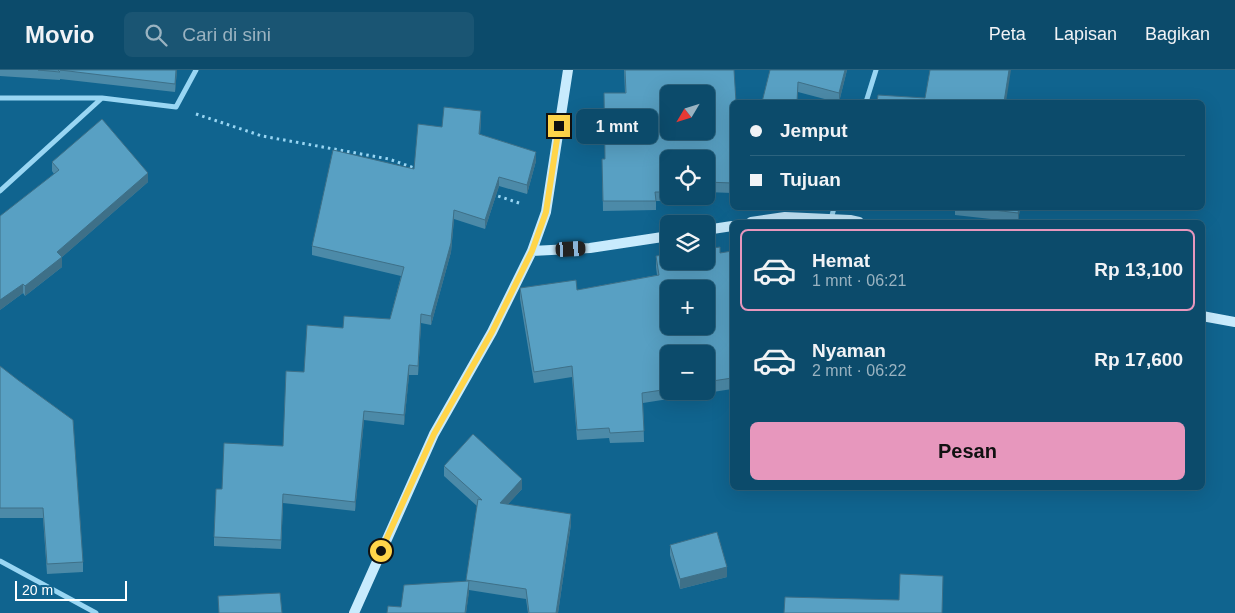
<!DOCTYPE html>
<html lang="id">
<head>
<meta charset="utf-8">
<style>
  body { margin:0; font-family:Helvetica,sans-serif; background:#1a5573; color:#f1f3f6; height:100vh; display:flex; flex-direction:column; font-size:19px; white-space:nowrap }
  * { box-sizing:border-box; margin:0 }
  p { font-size:16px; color:#9ab3c1 }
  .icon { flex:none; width:28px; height:28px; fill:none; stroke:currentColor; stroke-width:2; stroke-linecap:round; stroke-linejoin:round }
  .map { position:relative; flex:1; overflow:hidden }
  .side { position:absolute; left:730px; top:150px; width:475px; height:270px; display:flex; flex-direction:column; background:#0c4b6b; border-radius:8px; box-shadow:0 5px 20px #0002,0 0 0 1px #2c637e }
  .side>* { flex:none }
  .top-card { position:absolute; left:730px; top:30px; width:475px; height:110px; border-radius:8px; box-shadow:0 5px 20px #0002,0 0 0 1px #2c637e; display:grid; align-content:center; height:110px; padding:0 20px; background:#0c4b6b }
  .needle { width:32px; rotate:232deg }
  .tools { position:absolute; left:660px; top:15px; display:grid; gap:10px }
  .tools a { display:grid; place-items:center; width:55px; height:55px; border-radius:8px; background:#0c4b6b; box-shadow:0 5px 20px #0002,0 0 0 1px #2c637e; font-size:25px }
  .scale { position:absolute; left:15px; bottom:12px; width:112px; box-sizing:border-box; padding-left:5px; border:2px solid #fff; border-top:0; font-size:14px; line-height:18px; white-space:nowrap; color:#fff; -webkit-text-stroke:4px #10648f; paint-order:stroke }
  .end { position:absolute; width:22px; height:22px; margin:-11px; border:6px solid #ffd54a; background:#111; box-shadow:0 0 0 2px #111 }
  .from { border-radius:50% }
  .bubble { position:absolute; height:35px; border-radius:8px; background:#0c4b6b; box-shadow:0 5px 20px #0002,0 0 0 1px #2c637e; font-size:16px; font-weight:700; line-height:35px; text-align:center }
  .car { position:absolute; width:15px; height:30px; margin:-15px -8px; border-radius:6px; box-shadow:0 0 4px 1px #0007; background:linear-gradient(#222 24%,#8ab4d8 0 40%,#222 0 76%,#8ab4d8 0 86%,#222 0) }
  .top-card b { display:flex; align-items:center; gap:18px; height:48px; font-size:19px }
  .top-card b+b { border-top:1px solid #2c637e }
  .top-card i { width:12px; height:12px; background:#f1f3f6 }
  ul { padding:9px 0 0; list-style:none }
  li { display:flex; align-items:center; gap:15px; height:82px; margin:0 10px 8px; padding:0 10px; border:2px solid transparent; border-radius:8px }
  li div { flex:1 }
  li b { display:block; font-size:19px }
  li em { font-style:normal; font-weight:700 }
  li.current { border-color:#e797bd }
  li>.icon { width:45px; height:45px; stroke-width:1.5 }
  .cta { display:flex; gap:10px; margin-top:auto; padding:10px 20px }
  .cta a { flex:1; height:58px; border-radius:8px; background:#e797bd; color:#111; font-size:20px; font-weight:700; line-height:58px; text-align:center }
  header { display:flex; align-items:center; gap:30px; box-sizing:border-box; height:70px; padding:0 25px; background:#0c4b6b; border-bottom:1px solid #2c637e }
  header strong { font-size:24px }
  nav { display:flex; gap:28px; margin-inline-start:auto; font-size:18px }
  .search { width:350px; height:45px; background:#1a5573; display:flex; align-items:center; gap:12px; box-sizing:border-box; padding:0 18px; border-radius:8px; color:#9ab3c1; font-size:19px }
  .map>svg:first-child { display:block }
</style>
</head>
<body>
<header>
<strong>Movio</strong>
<div class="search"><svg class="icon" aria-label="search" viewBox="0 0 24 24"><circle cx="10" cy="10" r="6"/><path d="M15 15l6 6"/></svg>Cari di sini</div>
<nav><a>Peta</a><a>Lapisan</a><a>Bagikan</a></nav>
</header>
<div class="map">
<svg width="1235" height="543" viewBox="0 0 1235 543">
  <rect width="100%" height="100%" fill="#10648f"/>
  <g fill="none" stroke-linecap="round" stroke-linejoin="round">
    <path stroke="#99d6f3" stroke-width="3" stroke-dasharray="2.5 4" stroke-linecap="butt" d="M 196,44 L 262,66 L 389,89 L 417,99
      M 492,124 L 522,134"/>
    <path stroke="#99d6f3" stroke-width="5" d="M 0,28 L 102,28
      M 866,32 L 876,0
      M 0,121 L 102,28 L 176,37 L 196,0
      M 831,149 L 834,138
      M 0,491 L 96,543"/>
    <path stroke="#c8ebfd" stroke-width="10" d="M 751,152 L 785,147 L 850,150 L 859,152
      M 706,160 L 732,156
      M 532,181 L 590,178 L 669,166
      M 1202,246 L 1235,252
      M 354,543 L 434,364 L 492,262 L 532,181 L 546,142 L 568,0"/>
  </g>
  <path fill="#4c8aa8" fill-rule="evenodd" d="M 0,0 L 177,0 L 175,22 L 60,9 L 60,10 L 0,6 Z
    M 624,0 L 734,0 L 732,32 L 732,123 L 706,122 L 706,89 L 669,89 L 669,126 L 705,126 L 705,131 L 656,131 L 656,140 L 603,141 L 602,89 L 605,89 L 625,23 Z
    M 770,0 L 847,0 L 839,32 L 836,32 L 798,22 Z
    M 481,50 L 480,65 L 536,91 L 527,124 L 499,116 L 485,159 L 454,149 L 451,182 L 431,255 L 421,253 L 418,305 L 409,305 L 404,355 L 364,350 L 355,441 L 283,433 L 281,479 L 214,476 L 214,467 L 222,419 L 283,376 L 304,302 L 343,258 L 390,249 L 401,206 L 312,185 L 312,176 Z
    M 52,92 L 148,112 L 62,187 L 62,197 L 25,226 L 23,223 L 0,240 L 54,104 L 52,101 Z
    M 955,138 L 1020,138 L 1018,152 L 955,145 Z
    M 732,181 L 732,319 L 643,333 L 644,372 L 610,373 L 609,368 L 577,370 L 572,307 L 534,313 L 520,229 L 520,218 L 577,220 L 657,205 L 656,197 L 656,186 L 720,183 ZM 669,284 L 706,284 L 706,321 L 669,321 Z
    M 0,296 L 83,492 L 83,502 L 47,504 L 43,448 L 0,448 Z
    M 444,396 L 522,419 L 508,434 L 571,454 L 558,543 L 528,543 L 526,529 L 469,520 L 466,543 L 387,543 L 466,511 L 477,436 L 444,406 Z
    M 670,475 L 727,507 L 680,519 L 670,485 Z"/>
  <path fill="#3e7088" d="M 176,0 L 177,0 L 175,22 L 175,14 Z
    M 845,0 L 847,0 L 839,32 L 839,23 Z
    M 1009,0 L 1011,0 L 1006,32 L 1004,32 Z
    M 481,41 L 481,50 L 479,74 L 479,64 Z
    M 536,82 L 536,91 L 527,124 L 527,115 Z
    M 148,103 L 148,112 L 61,188 L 62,187 L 62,197 L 25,226 L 25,216 L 57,182 Z
    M 499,107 L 499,116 L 485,159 L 485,150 Z
    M 1019,138 L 1020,138 L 1018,152 L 1018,143 Z
    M 454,140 L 454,149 L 451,182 L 431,255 L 431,246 Z
    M 23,214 L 23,223 L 0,240 L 0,230 Z
    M 421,244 L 421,253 L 418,305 L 418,296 Z
    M 409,295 L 409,305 L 404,355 L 404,345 Z
    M 364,341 L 364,350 L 355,441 L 355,432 Z
    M 522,409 L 522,419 L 500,443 L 500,433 Z
    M 571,444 L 571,454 L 558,543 L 556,543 Z
    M 727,497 L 727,507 L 680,519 L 680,509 Z
    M 469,511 L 469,523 L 466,543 L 465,543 Z"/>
  <path fill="#58a0c3" stroke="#3e7088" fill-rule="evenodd" d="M 38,0 L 58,0 L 60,2 Z
    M 60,0 L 176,0 L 175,14 Z
    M 625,0 L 734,0 L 736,32 L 732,32 L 732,113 L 706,112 L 706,89 L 669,89 L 669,122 L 655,122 L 656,131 L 603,131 L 602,89 L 605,89 L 604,23 L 626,23 ZM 669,24 L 706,24 L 706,61 L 669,61 Z
    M 770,0 L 845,0 L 839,23 L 798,12 L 797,32 L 762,32 Z
    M 930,0 L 1009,0 L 1004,32 L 877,32 L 878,25 L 925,28 Z
    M 444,37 L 481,41 L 479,64 L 536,82 L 527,115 L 499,107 L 485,150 L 454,140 L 451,173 L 431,246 L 421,244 L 418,296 L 409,295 L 404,345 L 364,341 L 355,432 L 283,424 L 281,470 L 214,467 L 216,419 L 222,419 L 224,373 L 283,376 L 286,301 L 304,302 L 307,255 L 343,258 L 344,246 L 390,249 L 404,197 L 312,176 L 333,80 L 414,99 L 418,54 L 442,57 Z
    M 102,49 L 148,103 L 57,182 L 62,187 L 25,216 L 23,214 L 0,230 L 0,146 L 59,100 L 52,92 Z
    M 977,138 L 1019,138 L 1018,143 Z
    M 720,177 L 720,183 L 732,181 L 732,308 L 706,312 L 706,284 L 669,284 L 669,319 L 642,323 L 644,361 L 610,363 L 609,358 L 577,360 L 572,296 L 534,302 L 520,218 L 576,210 L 577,220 L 659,205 L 656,186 L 669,184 L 669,191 L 706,191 L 706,179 ZM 669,219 L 706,219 L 706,256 L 669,256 Z
    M 0,296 L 18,310 L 73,350 L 83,492 L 47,494 L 43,438 L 0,438 Z
    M 473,364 L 522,409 L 500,433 L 571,444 L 556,543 L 529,543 L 526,519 L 466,510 L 478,429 L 482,430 L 444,396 Z
    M 717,462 L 727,497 L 680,509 L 670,475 Z
    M 900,504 L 943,506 L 942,543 L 784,543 L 785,527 L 899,530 Z
    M 469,511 L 465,543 L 387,543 L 388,536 L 401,537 L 404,515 Z
    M 280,523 L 282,543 L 219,543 L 218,526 Z"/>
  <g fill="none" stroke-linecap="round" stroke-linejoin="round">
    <path stroke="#ffd54a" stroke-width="6" d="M 381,481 L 434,364 L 492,262 L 532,181 L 546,142 L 559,56"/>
  </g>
</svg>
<div class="tools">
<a><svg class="needle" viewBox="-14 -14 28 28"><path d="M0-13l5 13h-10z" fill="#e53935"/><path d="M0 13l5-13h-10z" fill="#9ab3c1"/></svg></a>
<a><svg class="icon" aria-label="locate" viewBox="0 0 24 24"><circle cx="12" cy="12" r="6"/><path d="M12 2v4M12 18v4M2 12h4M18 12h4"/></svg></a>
<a><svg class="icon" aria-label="layers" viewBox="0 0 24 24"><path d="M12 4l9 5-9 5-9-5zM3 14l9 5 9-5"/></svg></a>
<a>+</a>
<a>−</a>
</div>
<div class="scale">20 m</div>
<i class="end from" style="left:381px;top:481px"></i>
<i class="end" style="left:559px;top:56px"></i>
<div class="bubble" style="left:576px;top:39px;width:82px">1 mnt</div>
<i class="car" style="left:571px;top:179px;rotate:87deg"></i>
<div class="top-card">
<b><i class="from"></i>Jemput</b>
<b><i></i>Tujuan</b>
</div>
<section class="side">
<ul>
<li class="current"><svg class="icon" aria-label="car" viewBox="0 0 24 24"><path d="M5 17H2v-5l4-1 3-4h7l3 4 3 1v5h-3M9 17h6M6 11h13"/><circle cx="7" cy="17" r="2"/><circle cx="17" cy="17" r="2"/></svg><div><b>Hemat</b><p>1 mnt · 06:21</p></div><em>Rp 13,100</em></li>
<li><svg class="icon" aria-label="car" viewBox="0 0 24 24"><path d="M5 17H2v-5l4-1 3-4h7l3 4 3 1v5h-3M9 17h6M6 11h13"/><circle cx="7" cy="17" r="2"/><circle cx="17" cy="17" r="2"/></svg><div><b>Nyaman</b><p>2 mnt · 06:22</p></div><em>Rp 17,600</em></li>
</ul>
<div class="cta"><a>Pesan</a></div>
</section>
</div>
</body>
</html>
